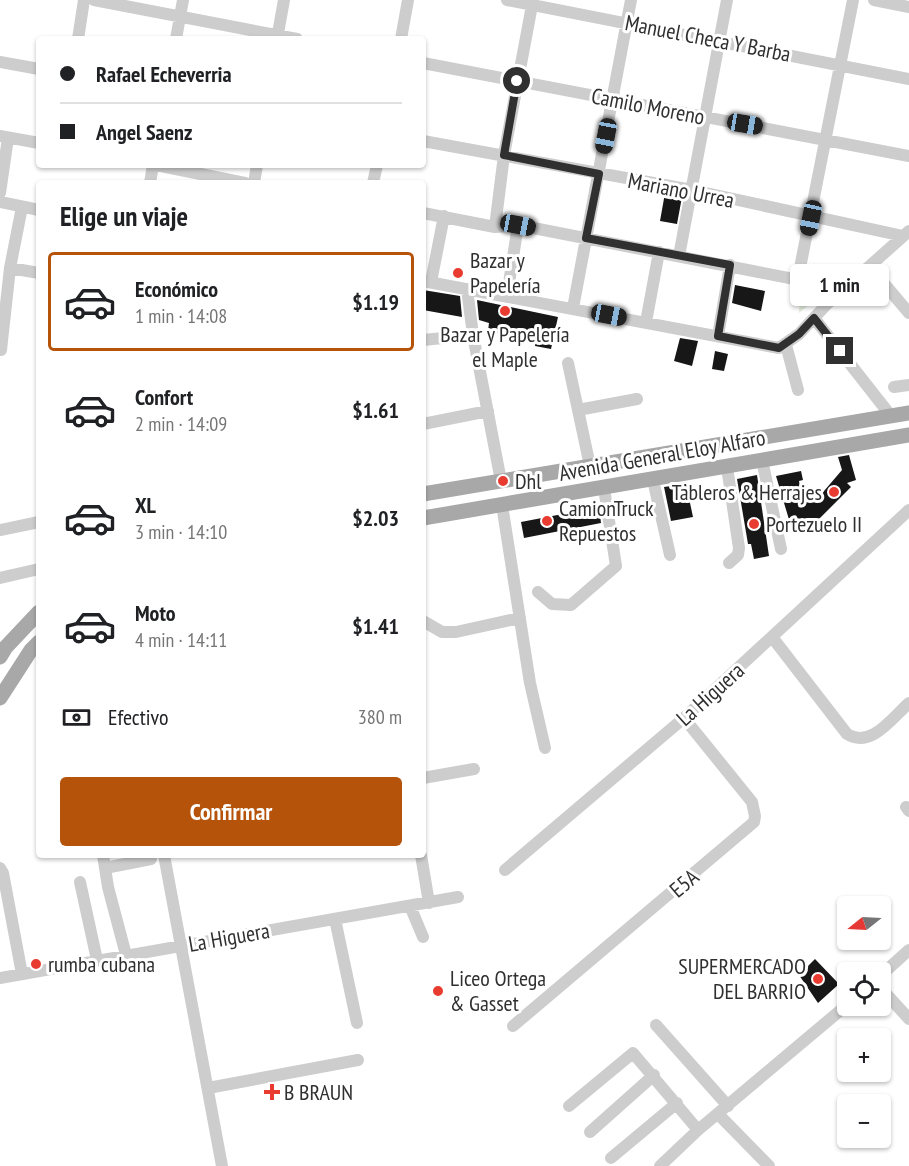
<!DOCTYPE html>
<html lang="es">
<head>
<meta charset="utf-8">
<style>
  body { margin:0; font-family:"PT Sans Narrow",sans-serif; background:#f6f6f6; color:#202124; height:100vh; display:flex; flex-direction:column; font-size:22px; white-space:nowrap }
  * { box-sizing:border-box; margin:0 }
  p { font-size:20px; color:#757577 }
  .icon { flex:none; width:33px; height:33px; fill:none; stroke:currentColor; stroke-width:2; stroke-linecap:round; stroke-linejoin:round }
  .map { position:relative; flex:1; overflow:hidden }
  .details { position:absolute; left:36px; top:180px; width:390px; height:678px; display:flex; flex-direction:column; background:#fff; border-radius:6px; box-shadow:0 2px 4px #0004 }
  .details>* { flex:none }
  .guide { position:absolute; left:36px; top:36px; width:390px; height:132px; border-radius:6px; box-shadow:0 2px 4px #0004; display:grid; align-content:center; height:132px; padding:0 24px; background:#fff }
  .needle { width:39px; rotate:252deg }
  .fabs { position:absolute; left:837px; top:896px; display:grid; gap:12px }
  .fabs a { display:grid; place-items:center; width:54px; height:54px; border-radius:6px; background:#fff; box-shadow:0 2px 4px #0004; font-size:30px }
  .end { position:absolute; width:27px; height:27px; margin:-14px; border:8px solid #303030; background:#fff; box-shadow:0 0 0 3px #fff }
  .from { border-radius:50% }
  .bubble { position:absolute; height:42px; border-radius:6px; background:#fff; box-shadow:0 2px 4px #0004; font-size:20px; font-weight:600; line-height:42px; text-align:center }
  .car { position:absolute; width:18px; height:36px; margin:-18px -9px; border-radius:8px; box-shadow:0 0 4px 2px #0007; background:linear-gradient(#222 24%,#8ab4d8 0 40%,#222 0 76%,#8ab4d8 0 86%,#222 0) }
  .guide b { display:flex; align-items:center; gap:21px; height:57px; font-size:22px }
  .guide b+b { border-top:2px solid #e0e0e0 }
  .guide i { width:15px; height:15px; background:#202124 }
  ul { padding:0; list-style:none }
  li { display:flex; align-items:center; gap:18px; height:99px; margin:0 12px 9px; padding:0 12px; border:3px solid transparent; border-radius:6px }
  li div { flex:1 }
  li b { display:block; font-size:22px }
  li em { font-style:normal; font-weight:600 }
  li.active { border-color:#b45309 }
  li>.icon { width:54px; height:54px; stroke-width:1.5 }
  h2 { padding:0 24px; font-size:27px; line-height:72px }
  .pay { display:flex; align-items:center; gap:15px; height:66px; padding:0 24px; font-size:22px }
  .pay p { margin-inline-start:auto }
  .button { display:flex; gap:12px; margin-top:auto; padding:12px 24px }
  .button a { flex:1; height:69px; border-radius:6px; background:#b45309; color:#fff; font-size:24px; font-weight:600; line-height:69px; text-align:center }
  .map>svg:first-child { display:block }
</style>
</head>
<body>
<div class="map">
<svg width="909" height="1166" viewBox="0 0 909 1166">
  <rect width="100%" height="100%" fill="#fff"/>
  <path fill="#e4edde" d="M 800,289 L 827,290 L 799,313 Z"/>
  <path fill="#171717" d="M 665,193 L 682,197 L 677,224 L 660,221 Z
    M 735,285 L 765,291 L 761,311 L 732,303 Z
    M 423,290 L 460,296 L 462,317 L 423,310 Z
    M 477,300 L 558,317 L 551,349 L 535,346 L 537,334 L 512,328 L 510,336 L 488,331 L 489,323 L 479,320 Z
    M 680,338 L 698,341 L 692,366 L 674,361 Z
    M 715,351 L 728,354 L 724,371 L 712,369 Z
    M 849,455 L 856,480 L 847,483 L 851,487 L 808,530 L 793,533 L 776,476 L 801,471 L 803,480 L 799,481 L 802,500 L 818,498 L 842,470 L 838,457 Z
    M 757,475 L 769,556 L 754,559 L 751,544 L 748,544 L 737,479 Z
    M 686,484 L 693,517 L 671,521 L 664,487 Z
    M 599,507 L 601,523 L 524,538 L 521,522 Z
    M 815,959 L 839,984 L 818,1003 L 799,975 Z"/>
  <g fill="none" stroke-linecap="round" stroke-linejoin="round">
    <path stroke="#cdcdcd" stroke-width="12" d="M 94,0 L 297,39
      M 507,0 L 909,79
      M 874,0 L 909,7
      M 78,39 L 84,0
      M 176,39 L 183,0
      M 277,39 L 284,0
      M 401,39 L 408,0
      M 0,62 L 39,69
      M 423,63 L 909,156
      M 0,136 L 39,143
      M 423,141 L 692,190 L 903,236
      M 156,165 L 245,183
      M 150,183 L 153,165
      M 254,183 L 257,165
      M 373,183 L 377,165
      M 0,193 L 8,138
      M 0,202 L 39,210
      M 423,213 L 495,227 L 518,225 L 845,289
      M 495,227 L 504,155 L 533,0
      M 679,256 L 727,0
      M 870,267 L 909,313
      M 10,268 L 39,273
      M 798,278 L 853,0
      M 423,281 L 779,348 L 799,334 L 827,304 L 909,231
      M 431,282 L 444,216
      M 467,289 L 473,335 L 501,481
      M 507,296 L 518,225
      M 573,308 L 631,0
      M 814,318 L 891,416
      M 646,322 L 659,252
      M 718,336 L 730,265
      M 423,340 L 473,335
      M 786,345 L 798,390
      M 1,350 L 10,268 L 22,207
      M 568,363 L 590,466
      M 894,387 L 909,385
      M 578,410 L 637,399
      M 423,424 L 488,411
      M 762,460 L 781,549
      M 727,467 L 739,548 L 738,555 L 729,563
      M 653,480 L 670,555
      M 502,505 L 530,683 L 545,748
      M 0,530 L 39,522
      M 0,578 L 39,569
      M 538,592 L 552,604 L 571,605 L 616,566 L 604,488
      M 423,621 L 442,632 L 456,632 L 520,618
      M 772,637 L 847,734 C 871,749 892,718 909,703
      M 423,778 L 474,769
      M 906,807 L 909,811
      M 103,855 L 108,887 L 126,955
      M 164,855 L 222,1166
      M 421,855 L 429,903
      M 0,868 L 3,873 L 22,974
      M 105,868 L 151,859
      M 505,870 L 684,718 L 909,510
      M 80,882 L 97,960
      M 410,906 L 423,937
      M 335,919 L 357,1023
      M 880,976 L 909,950
      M 0,978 L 458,897
      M 880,987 L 909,1019
      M 656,1025 L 728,1106
      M 513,1026 L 754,822 L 755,816 L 752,802 L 684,718
      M 208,1088 L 358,1060
      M 569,1106 L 633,1053 L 698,1130
      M 718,1114 L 769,1166
      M 590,1132 L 654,1075
      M 611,1158 L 677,1103
      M 660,1166 L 698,1130 L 848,1004"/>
    <path stroke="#a8a8a8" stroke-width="15" d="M 423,494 L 909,413
      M 423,518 L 909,435
      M 0,657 L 6,647 L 39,612
      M 0,698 L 31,650 L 39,642"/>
  </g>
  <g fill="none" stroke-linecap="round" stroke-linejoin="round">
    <path stroke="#303030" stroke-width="8" d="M 517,81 L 504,155 L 599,174 L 586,238 L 730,265 L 718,336 L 779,348 L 799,334 L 814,318 L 840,351"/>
  </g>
  <g fill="#e83c31" stroke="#fff" stroke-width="2">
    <circle cx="458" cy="273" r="6"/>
    <circle cx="505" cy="311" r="6"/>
    <circle cx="503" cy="481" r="6"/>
    <circle cx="834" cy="492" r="6"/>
    <circle cx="547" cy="521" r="6"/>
    <circle cx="754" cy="524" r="6"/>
    <circle cx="36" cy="964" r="6"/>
    <circle cx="818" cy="979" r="6"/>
    <circle cx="438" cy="991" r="6"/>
    <path d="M269 1083h6v6h6v6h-6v6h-6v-6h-6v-6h6z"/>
  </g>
  <g text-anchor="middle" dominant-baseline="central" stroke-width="6" stroke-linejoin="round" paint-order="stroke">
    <g font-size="22" fill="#303030" stroke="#fff">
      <text transform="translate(708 38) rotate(11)">Manuel Checa Y Barba</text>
      <text transform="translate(648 106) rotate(11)">Camilo Moreno</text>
      <text transform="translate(681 190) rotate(11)">Mariano Urrea</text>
      <text transform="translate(662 455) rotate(-10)">Avenida General Eloy Alfaro</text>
      <text transform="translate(710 694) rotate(-42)">La Higuera</text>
      <text transform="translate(684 883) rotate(-40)">E5A</text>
      <text transform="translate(229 937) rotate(-10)">La Higuera</text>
    </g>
    <g font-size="22" fill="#303030" stroke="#fff" text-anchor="start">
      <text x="470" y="260">Bazar y<tspan x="470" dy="25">Papelería</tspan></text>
      <text x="505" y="334" text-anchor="middle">Bazar y Papelería<tspan x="505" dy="25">el Maple</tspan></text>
      <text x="515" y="481">Dhl</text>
      <text x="822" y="492" text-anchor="end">Tableros &amp; Herrajes</text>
      <text x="559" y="508">CamionTruck<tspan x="559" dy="25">Repuestos</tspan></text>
      <text x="766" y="524">Portezuelo II</text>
      <text x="48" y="964">rumba cubana</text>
      <text x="806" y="966" text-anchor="end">SUPERMERCADO<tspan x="806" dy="25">DEL BARRIO</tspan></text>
      <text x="450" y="978">Liceo Ortega<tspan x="450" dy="25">&amp; Gasset</tspan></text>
      <text x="284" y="1092">B BRAUN</text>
    </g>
  </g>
</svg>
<div class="fabs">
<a><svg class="needle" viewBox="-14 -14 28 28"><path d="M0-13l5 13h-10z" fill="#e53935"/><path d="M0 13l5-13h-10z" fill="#757577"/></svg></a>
<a><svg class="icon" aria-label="locate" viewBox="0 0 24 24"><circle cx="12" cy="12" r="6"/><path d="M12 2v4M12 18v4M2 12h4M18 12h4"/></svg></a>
<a>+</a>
<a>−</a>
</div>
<i class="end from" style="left:517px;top:81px"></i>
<i class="end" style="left:840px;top:351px"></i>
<div class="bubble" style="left:790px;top:264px;width:99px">1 min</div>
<i class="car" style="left:745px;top:124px;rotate:100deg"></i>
<i class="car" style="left:606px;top:136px;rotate:191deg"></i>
<i class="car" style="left:811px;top:218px;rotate:192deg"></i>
<i class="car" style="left:518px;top:225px;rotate:101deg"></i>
<i class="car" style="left:609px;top:315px;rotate:101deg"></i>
<div class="guide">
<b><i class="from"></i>Rafael Echeverria</b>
<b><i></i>Angel Saenz</b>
</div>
<section class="details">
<h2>Elige un viaje</h2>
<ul>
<li class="active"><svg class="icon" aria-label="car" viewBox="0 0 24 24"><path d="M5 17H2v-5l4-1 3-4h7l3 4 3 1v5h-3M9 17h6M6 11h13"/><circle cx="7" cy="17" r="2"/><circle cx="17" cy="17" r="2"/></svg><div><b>Económico</b><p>1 min · 14:08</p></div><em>$1.19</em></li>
<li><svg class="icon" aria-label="car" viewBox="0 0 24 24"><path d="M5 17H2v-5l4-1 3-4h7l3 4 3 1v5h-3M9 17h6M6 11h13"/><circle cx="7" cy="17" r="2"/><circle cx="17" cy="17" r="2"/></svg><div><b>Confort</b><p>2 min · 14:09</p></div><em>$1.61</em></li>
<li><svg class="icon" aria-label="car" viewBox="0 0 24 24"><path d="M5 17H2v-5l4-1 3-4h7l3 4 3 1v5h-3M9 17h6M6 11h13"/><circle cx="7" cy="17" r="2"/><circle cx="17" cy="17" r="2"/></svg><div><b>XL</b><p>3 min · 14:10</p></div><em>$2.03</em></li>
<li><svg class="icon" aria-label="car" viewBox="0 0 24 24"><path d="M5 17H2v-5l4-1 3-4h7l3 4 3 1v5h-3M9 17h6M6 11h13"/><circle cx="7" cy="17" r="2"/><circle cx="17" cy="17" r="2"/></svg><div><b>Moto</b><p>4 min · 14:11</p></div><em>$1.41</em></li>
</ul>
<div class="pay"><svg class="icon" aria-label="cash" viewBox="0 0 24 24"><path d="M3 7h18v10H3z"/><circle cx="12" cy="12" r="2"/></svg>Efectivo<p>380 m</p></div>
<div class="button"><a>Confirmar</a></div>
</section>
</div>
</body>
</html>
